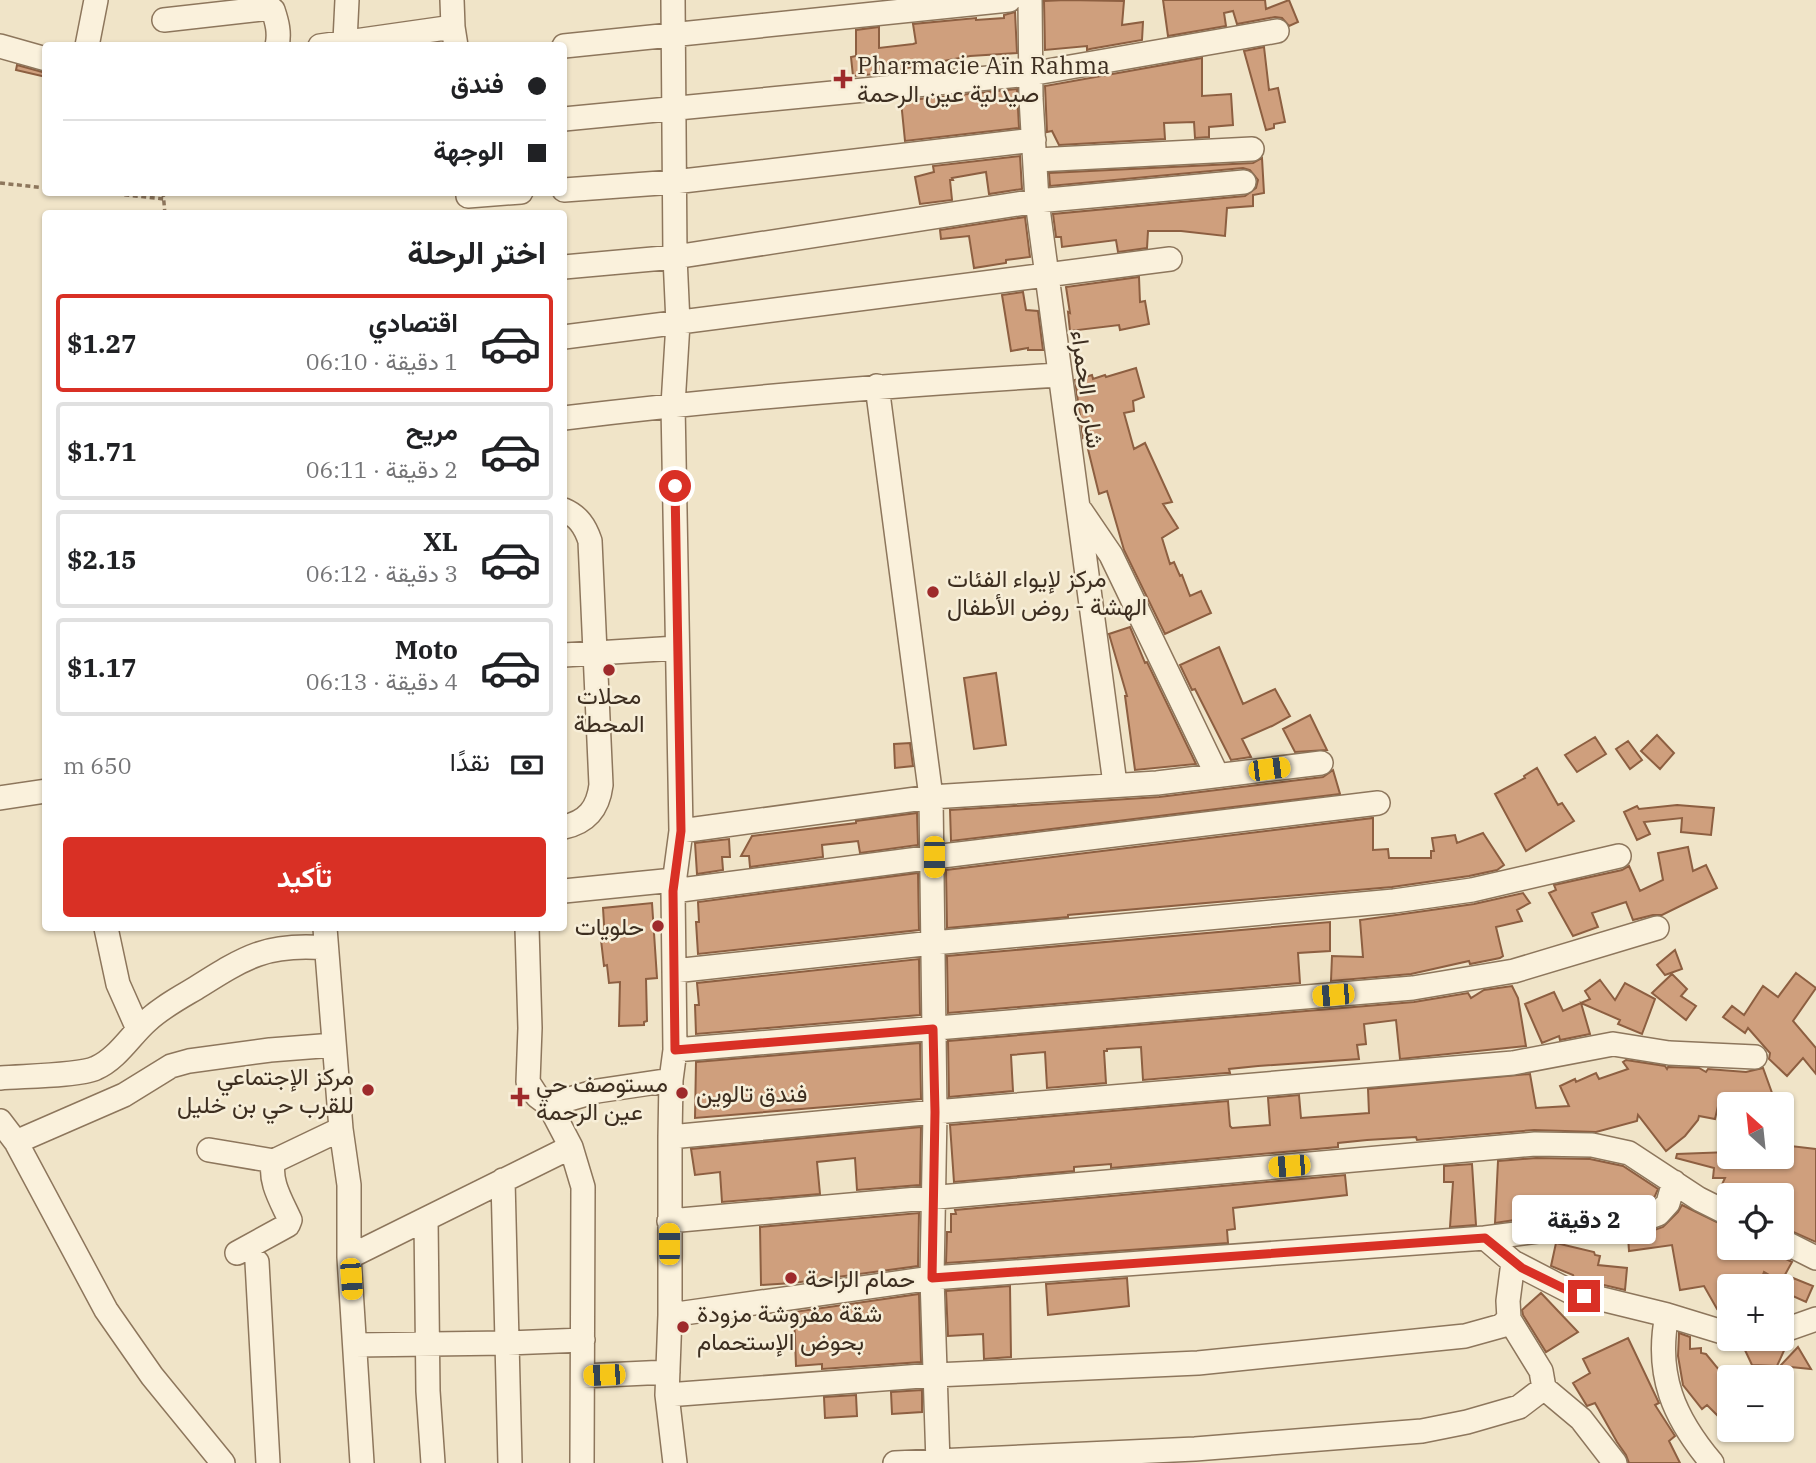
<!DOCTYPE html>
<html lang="ar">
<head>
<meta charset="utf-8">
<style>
  body { margin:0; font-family:"IBM Plex Serif",Vazirmatn,serif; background:#f2f2f2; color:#202124; direction:rtl; height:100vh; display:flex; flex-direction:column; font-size:26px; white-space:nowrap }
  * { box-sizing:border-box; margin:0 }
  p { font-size:23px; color:#757577 }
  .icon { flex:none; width:38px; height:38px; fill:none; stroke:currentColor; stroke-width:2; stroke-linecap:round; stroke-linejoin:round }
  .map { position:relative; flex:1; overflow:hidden; direction:ltr }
  .panel { position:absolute; left:42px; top:210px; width:525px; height:721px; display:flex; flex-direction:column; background:#fff; border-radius:7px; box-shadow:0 2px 5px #0004; direction:rtl }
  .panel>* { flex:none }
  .banner { position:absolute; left:42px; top:42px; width:525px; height:154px; border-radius:7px; box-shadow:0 2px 5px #0004; direction:rtl; display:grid; align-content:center; height:154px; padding:0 21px; background:#fff }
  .needle { width:46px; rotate:333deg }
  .buttons { position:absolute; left:1717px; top:1092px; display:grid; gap:14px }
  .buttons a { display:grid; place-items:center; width:77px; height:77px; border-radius:7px; background:#fff; box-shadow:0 2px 5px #0004; font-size:35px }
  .end { position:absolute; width:32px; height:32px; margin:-16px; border:9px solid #d93025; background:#fff; box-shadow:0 0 0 4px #fff }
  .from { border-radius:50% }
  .bubble { position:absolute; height:49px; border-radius:7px; background:#fff; box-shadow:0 2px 5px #0004; font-size:23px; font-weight:700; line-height:49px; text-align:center; direction:rtl }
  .car { position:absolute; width:21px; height:42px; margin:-21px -10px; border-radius:9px; box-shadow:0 0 5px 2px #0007; background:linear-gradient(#f5c518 24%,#345 0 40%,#f5c518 0 76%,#345 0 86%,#f5c518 0) }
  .banner b { display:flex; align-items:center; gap:24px; height:66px; font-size:26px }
  .banner b+b { border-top:2px solid #e0e0e0 }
  .banner i { width:18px; height:18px; background:#202124 }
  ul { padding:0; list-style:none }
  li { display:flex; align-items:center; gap:21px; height:98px; margin:0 14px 10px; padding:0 7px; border:4px solid #e0e0e0; border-radius:7px }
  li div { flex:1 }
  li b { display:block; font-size:26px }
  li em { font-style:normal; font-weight:700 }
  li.active { border-color:#d93025 }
  li>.icon { width:63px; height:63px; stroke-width:1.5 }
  h2 { padding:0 21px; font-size:32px; line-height:84px }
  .pay { display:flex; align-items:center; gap:18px; height:77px; padding:0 21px; font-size:26px }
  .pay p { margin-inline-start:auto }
  .action { display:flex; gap:14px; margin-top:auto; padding:14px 21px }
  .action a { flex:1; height:80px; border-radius:7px; background:#d93025; color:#fff; font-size:28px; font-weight:700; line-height:80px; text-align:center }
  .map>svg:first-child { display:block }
</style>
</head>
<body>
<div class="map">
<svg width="1816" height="1463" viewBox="0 0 1816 1463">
  <rect width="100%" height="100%" fill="#f0e4c8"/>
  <path fill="#cf9f7d" stroke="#8d5f41" stroke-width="2" d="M 1066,0 L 1124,1 L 1122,25 L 1143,22 L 1142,40 L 1090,49 L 1087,50 L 1087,46 L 1045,50 L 1044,1 Z
    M 1163,0 L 1265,0 L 1266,9 L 1289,0 L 1298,22 L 1289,26 L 1282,18 L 1275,17 L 1237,24 L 1233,11 L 1224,13 L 1226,26 L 1168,36 Z
    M 1015,12 L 1017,53 L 970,56 L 876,74 L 853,76 L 851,57 L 856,56 L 856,30 L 879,27 L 879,48 L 913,44 L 916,43 L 913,24 L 976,18 L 976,20 L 1004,18 L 1004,15 Z
    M 1264,47 L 1269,90 L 1278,88 L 1285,122 L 1274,124 L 1274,128 L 1266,130 L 1244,51 Z
    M 1202,58 L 1202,96 L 1231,94 L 1233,125 L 1209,127 L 1209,137 L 1195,138 L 1194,122 L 1164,123 L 1165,139 L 1059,145 L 1052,131 L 1047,132 L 1045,86 Z
    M 17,65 L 46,73 L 46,77 L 16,70 Z
    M 1017,89 L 1019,128 L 905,141 L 901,101 Z
    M 1020,156 L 1022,189 L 989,194 L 986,172 L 952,178 L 953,180 L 950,180 L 952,200 L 920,204 L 915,177 L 934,172 L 933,166 Z
    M 1262,158 L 1264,193 L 1253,195 L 1253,206 L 1227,208 L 1225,236 L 1181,231 L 1148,231 L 1147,248 L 1118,252 L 1116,240 L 1062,247 L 1061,237 L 1056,237 L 1053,214 L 1245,196 L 1256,188 L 1258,180 L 1250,170 L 1243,168 L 1050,186 L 1049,173 L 1253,163 Z
    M 1025,217 L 1030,257 L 1006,260 L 1006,263 L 974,268 L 969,236 L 941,239 L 940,230 Z
    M 1139,277 L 1140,302 L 1145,301 L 1149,324 L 1120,330 L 1119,325 L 1070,331 L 1068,312 L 1070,313 L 1066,287 Z
    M 1023,292 L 1026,310 L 1038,311 L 1043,350 L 1028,350 L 1028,348 L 1011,351 L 1002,295 Z
    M 1136,368 L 1144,397 L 1133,401 L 1134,411 L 1124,413 L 1134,449 L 1145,443 L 1172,502 L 1163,504 L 1178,528 L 1162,538 L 1170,564 L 1174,562 L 1180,576 L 1182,575 L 1190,596 L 1201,591 L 1211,613 L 1165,634 L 1124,550 L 1107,491 L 1099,494 L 1085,437 L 1083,438 L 1075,380 L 1092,375 L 1093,379 L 1105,375 L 1106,377 Z
    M 1130,627 L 1145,663 L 1147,662 L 1196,764 L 1135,770 L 1125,696 L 1127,696 L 1109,634 Z
    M 1219,647 L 1243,704 L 1275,689 L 1290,716 L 1272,726 L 1242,739 L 1251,757 L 1231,760 L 1195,689 L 1192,690 L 1180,665 Z
    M 996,673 L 1006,745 L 974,749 L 964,678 Z
    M 1310,715 L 1327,750 L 1295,752 L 1283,729 Z
    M 1657,735 L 1674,753 L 1660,769 L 1641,751 Z
    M 1595,737 L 1606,754 L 1577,772 L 1565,755 Z
    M 1628,741 L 1642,760 L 1630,769 L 1616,749 Z
    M 910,743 L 913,766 L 895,768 L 894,744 Z
    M 1537,768 L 1558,805 L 1562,803 L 1574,821 L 1526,851 L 1495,794 L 1525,778 L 1524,776 Z
    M 1333,770 L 1340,794 L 951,841 L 950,810 L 1159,797 L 1323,777 Z
    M 1677,805 L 1714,808 L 1711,835 L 1681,832 L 1682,818 L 1644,822 L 1650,834 L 1637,840 L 1624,812 L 1637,806 L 1639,809 Z
    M 917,813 L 918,845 L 860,853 L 858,841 L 822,845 L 823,857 L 750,867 L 749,856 L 741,856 L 752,836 L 856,823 L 856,821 Z
    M 1373,818 L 1373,850 L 1388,849 L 1389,858 L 1431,858 L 1431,851 L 1434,851 L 1432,838 L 1455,835 L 1457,843 L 1483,833 L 1504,865 L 1497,870 L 1469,876 L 1392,887 L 1068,915 L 1068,917 L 947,928 L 946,870 Z
    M 729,839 L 730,857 L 722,857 L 723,870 L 697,874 L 695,843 Z
    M 1688,847 L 1693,871 L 1706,865 L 1717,888 L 1662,915 L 1653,915 L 1633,920 L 1626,902 L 1592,913 L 1598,927 L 1573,936 L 1549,893 L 1556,890 L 1554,885 L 1622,870 L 1629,866 L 1640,891 L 1663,880 L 1658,853 Z
    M 918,873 L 919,930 L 698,954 L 696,922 L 699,922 L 698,902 Z
    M 1523,893 L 1530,903 L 1517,910 L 1522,921 L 1496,927 L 1503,956 L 1500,958 L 1470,964 L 1469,961 L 1411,974 L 1331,981 L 1332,956 L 1363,957 L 1360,920 L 1474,904 Z
    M 652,903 L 657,978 L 646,979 L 647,1021 L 644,1022 L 644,1025 L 619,1026 L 620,982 L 609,983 L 607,965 L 604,966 L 601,940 L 605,940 L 603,908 Z
    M 1330,922 L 1330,951 L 1298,953 L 1300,983 L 948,1013 L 947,956 Z
    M 1675,950 L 1682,969 L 1665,975 L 1657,965 Z
    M 919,959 L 920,1015 L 696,1034 L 695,1005 L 699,1005 L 697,983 Z
    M 1796,973 L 1816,988 L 1793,1021 L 1816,1048 L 1816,1074 L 1803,1058 L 1787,1076 L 1769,1059 L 1770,1053 L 1748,1028 L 1745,1033 L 1723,1017 L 1732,1006 L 1744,1015 L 1763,986 L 1778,997 Z
    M 1672,974 L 1687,989 L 1681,996 L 1696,1006 L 1686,1020 L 1652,993 Z
    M 1600,980 L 1615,1000 L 1625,983 L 1655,999 L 1642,1034 L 1618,1024 L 1620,1020 L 1581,1003 L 1590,1034 L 1560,1040 L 1559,1036 L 1542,1043 L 1525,1004 L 1554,992 L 1563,1011 L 1590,999 L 1585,991 Z
    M 1512,986 L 1518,998 L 1526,1046 L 1400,1059 L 1396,1020 L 1364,1024 L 1366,1044 L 1357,1045 L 1359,1059 L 1258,1066 L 1229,1069 L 1230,1073 L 1226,1073 L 1143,1080 L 1141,1047 L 1107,1049 L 1107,1051 L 1104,1051 L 1106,1083 L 1047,1088 L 1045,1052 L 1011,1055 L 1013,1091 L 949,1097 L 948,1041 L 1414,1002 L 1468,993 L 1471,998 L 1484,990 Z
    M 920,1043 L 921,1099 L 695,1118 L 696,1062 Z
    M 1626,1060 L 1665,1066 L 1667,1069 L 1668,1067 L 1699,1068 L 1706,1072 L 1708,1069 L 1746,1072 L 1763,1068 L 1776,1104 L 1729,1104 L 1729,1113 L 1718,1106 L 1715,1119 L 1699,1116 L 1698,1120 L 1685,1136 L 1666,1151 L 1638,1115 L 1637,1121 L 1596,1132 L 1534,1130 L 1417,1140 L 1416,1137 L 1367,1140 L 1338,1143 L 1338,1147 L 1111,1168 L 1111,1164 L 1074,1167 L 1074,1171 L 954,1182 L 950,1125 L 1228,1101 L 1230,1126 L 1232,1128 L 1270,1125 L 1268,1098 L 1299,1095 L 1301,1118 L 1369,1113 L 1368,1089 L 1530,1074 L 1536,1108 L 1569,1106 L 1560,1086 L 1575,1079 L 1576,1082 L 1596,1073 L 1599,1079 L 1628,1069 L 1623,1062 Z
    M 921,1127 L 920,1185 L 857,1190 L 855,1158 L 817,1162 L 820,1194 L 722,1202 L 720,1172 L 695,1175 L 691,1149 Z
    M 1782,1145 L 1816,1149 L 1816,1242 L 1782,1227 L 1782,1195 L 1729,1195 L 1729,1198 L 1718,1193 L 1725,1178 L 1713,1178 L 1714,1168 L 1676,1158 L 1677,1154 L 1729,1152 L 1729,1157 L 1782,1157 Z
    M 1536,1158 L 1590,1159 L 1623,1166 L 1658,1189 L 1655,1196 L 1650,1202 L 1636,1207 L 1606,1209 L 1550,1205 L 1551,1211 L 1527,1218 L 1495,1223 L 1498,1161 Z
    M 1472,1164 L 1476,1225 L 1450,1227 L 1453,1182 L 1444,1182 L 1444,1166 Z
    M 1345,1175 L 1347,1195 L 1233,1208 L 1235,1229 L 1227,1230 L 1228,1243 L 946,1263 L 947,1232 L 951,1232 L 951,1214 L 956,1214 L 955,1210 Z
    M 1682,1205 L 1729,1228 L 1729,1248 L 1770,1248 L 1776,1254 L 1792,1262 L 1781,1282 L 1764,1272 L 1760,1282 L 1752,1286 L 1729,1286 L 1729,1302 L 1717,1309 L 1704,1286 L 1680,1290 L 1672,1245 L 1629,1251 L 1628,1236 L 1643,1234 L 1663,1227 L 1678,1212 Z
    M 919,1213 L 918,1266 L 793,1283 L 761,1285 L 760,1227 Z
    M 1556,1243 L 1594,1252 L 1595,1255 L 1600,1256 L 1598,1265 L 1627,1268 L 1625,1290 L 1574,1278 L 1573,1275 L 1551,1266 Z
    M 1127,1278 L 1129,1306 L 1048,1315 L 1046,1284 Z
    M 1793,1278 L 1813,1286 L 1806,1302 L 1786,1293 Z
    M 1010,1286 L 1011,1357 L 984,1359 L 983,1334 L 948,1336 L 946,1291 Z
    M 1541,1293 L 1578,1332 L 1546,1352 L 1523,1315 L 1522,1310 Z
    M 919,1294 L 921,1362 L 822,1369 L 822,1364 L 796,1366 L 794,1312 Z
    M 1679,1333 L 1690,1337 L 1690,1349 L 1701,1348 L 1701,1353 L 1706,1354 L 1729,1382 L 1729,1404 L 1717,1415 L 1707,1405 L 1702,1409 L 1683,1385 L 1678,1356 Z
    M 1628,1338 L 1659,1403 L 1655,1405 L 1675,1436 L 1669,1441 L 1680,1463 L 1629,1463 L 1626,1455 L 1617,1442 L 1595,1403 L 1587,1406 L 1573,1383 L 1590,1373 L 1583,1359 Z
    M 1769,1339 L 1779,1345 L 1787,1344 L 1777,1366 L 1752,1365 L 1744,1348 Z
    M 1798,1347 L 1811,1369 L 1780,1366 Z
    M 922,1390 L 922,1412 L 892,1414 L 891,1392 Z
    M 856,1395 L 857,1416 L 825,1418 L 824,1397 Z"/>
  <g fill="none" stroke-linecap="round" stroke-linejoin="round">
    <g stroke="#8d765c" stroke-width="26">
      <path id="minor" d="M 452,0 L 453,27 L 456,46
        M 673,0 L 675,257 L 678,323 L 673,405 L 681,831 L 673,891 L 675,1050 L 671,1080 L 670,1137 L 670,1315 L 667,1395 L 675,1463
        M 1030,0 L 1031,98 L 1037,201 L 1115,784
        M 164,20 L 270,8 L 273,10 C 277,22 280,33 277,46
        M 345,41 L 347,0
        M 0,46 L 46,59
        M 87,46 L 96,0
        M 320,46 L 453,27
        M 564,46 L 1009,0
        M 564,119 L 1030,74 L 1277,31
        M 1036,160 L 1252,149
        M 564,190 L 674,182 L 1034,140
        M 468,196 L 521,192
        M 564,267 L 675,257 L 1037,201 L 1244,182
        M 564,337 L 1170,259
        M 877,386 L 931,797 L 935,1112 L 932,1278 L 938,1463
        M 564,418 C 728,398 894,385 1060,375
        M 564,510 C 578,516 585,526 590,541 L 601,785 C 598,809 587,822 564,827
        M 1081,511 L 1111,555 L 1217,775
        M 564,655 L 677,648
        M 0,798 L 46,791
        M 681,831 L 931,797 L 1157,783 L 1321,763
        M 564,891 L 674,880
        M 673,891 L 934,857 L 1378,803
        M 106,928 L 118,984 L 138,1029
        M 325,928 L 341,1129 L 349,1185 L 349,1257 L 362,1463
        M 527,928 L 530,1028 L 528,1082 L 537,1096 L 549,1105 L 571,1147 L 583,1187 L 582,1463
        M 674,971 L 933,943 L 1394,901 L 1472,890 L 1619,856
        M 675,1050 L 1413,988 L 1514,971 L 1657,928
        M 0,1078 C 22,1076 79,1076 96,1068 C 117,1059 131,1035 147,1021 C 162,1007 179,998 196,988 C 245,957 267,943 326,948
        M 549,1105 L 597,1091 L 671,1080
        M 0,1121 L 16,1142 L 106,1310 L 152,1376 L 223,1463
        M 670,1137 L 935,1112 L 1513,1063 L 1613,1044 L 1669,1053 L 1755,1057
        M 16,1142 L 124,1095 L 171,1066 L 189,1061 L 270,1050 L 334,1045
        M 209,1150 L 274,1161
        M 503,1180 L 510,1463
        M 426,1219 L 428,1391 L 433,1463
        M 669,1221 L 1535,1144 L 1592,1145 L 1629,1153 L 1699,1199 L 1729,1214
        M 1485,1238 L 1598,1223 L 1639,1221 L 1658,1214 L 1668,1203 L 1674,1182
        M 1782,1241 L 1816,1258
        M 237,1253 L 288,1225 L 290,1220 C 282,1202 268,1180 274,1161 L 341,1129
        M 349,1257 L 571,1147
        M 257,1262 L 268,1463
        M 670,1315 L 932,1278 L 1485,1238 L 1513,1262 L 1569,1291 L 1667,1315 L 1729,1334
        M 1667,1315 C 1655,1375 1674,1418 1712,1463
        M 1782,1331 L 1816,1319
        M 355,1345 L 507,1343 L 583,1340
        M 583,1376 L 668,1372
        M 1544,1388 L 1581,1419 L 1615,1463
        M 667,1395 L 935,1375 L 1198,1363 L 1465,1336 L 1501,1326 L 1509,1319 L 1508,1301 L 1513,1262
        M 895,1463 L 1195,1449 L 1422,1431 L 1467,1422 L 1519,1407 L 1544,1388 L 1541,1371 L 1509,1319"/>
    </g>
    <path stroke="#8d765c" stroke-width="3.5" stroke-dasharray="5 3.5" stroke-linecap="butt" d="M 0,183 L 46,188
      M 99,192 L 164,199
      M 163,192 L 165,214"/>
    <use href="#minor" stroke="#faf1dc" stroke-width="23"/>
  </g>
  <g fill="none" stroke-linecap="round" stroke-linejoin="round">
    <path stroke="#d93025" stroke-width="9" d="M 675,486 L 681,831 L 673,891 L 675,1050 L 933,1029 L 935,1112 L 932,1278 L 1485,1238 L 1522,1268 L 1569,1291 L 1584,1296"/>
  </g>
  <g fill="#9e2a2b" stroke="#f7eed8" stroke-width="2.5">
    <path d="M839.5 68.5h7v7h7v7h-7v7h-7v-7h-7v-7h7z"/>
    <circle cx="933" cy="592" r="7"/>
    <circle cx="609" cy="670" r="7"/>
    <circle cx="658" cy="926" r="7"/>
    <circle cx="368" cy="1090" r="7"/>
    <circle cx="682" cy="1093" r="7"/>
    <path d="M516.5 1086.5h7v7h7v7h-7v7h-7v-7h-7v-7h7z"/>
    <circle cx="791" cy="1278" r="7"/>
    <circle cx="683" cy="1327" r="7"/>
  </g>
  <g text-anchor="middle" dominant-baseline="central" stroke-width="5" stroke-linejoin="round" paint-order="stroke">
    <g font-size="24" fill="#3d2e20" stroke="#f7eed8" text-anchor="start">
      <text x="857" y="65">Pharmacie Aïn Rahma<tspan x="857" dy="28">صيدلية عين الرحمة</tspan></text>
      <text x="947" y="578">مركز لإيواء الفئات<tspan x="947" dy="28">الهشة - روض الأطفال</tspan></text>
      <text x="609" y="695" text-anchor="middle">محلات<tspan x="609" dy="28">المحطة</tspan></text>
      <text x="644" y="926" text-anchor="end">حلويات</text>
      <text x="354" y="1076" text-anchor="end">مركز الإجتماعي<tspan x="354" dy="28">للقرب حي بن خليل</tspan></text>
      <text x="536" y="1083">مستوصف حي<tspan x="536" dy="28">عين الرحمة</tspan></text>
      <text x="696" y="1093">فندق تالوين</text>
      <text x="805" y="1278">حمام الراحة</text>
      <text x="697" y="1313">شقة مفروشة مزودة<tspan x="697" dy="28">بحوض الإستحمام</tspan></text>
    </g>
    <g font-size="24" fill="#3d2e20" stroke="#f7eed8">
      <text transform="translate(1088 389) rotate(82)">شارع الحمراء</text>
    </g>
  </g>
</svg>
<div class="buttons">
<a><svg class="needle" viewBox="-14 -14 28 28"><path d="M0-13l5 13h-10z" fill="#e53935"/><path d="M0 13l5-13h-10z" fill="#757577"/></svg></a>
<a><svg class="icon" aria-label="locate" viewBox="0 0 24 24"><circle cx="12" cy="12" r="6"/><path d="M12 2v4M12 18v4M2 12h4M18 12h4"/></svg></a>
<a>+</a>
<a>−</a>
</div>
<i class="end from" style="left:675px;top:486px"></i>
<i class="end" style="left:1584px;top:1296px"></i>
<div class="bubble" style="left:1512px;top:1195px;width:144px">2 دقيقة</div>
<i class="car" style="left:1269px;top:769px;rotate:83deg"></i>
<i class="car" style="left:934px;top:857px;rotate:180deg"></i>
<i class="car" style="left:1333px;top:995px;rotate:265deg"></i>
<i class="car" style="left:1289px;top:1166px;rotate:265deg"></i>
<i class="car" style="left:669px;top:1244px;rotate:0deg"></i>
<i class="car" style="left:351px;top:1279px;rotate:176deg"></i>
<i class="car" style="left:604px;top:1375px;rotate:268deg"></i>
<div class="banner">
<b><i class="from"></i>فندق</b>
<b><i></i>الوجهة</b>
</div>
<section class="panel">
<h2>اختر الرحلة</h2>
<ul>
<li class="active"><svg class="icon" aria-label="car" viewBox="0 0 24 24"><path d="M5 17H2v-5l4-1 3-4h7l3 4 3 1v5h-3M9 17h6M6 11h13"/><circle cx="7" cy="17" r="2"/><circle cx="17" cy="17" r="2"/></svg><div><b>اقتصادي</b><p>1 دقيقة · 06:10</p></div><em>$1.27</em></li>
<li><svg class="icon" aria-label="car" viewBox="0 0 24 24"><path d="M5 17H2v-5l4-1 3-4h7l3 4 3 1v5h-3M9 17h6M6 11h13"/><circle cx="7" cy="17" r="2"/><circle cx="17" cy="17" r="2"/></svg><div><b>مريح</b><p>2 دقيقة · 06:11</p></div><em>$1.71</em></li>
<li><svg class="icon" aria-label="car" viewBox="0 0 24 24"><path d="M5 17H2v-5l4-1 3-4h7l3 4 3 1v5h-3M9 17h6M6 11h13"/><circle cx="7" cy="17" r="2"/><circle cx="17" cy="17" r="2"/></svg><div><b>XL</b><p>3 دقيقة · 06:12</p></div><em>$2.15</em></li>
<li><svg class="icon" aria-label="car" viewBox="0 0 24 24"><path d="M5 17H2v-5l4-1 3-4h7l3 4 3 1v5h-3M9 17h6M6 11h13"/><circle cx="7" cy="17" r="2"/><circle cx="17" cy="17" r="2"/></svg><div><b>Moto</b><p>4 دقيقة · 06:13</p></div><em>$1.17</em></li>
</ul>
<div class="pay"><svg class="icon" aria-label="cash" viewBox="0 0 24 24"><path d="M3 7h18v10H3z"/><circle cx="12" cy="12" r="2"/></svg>نقدًا<p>650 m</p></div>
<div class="action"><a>تأكيد</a></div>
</section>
</div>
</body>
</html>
